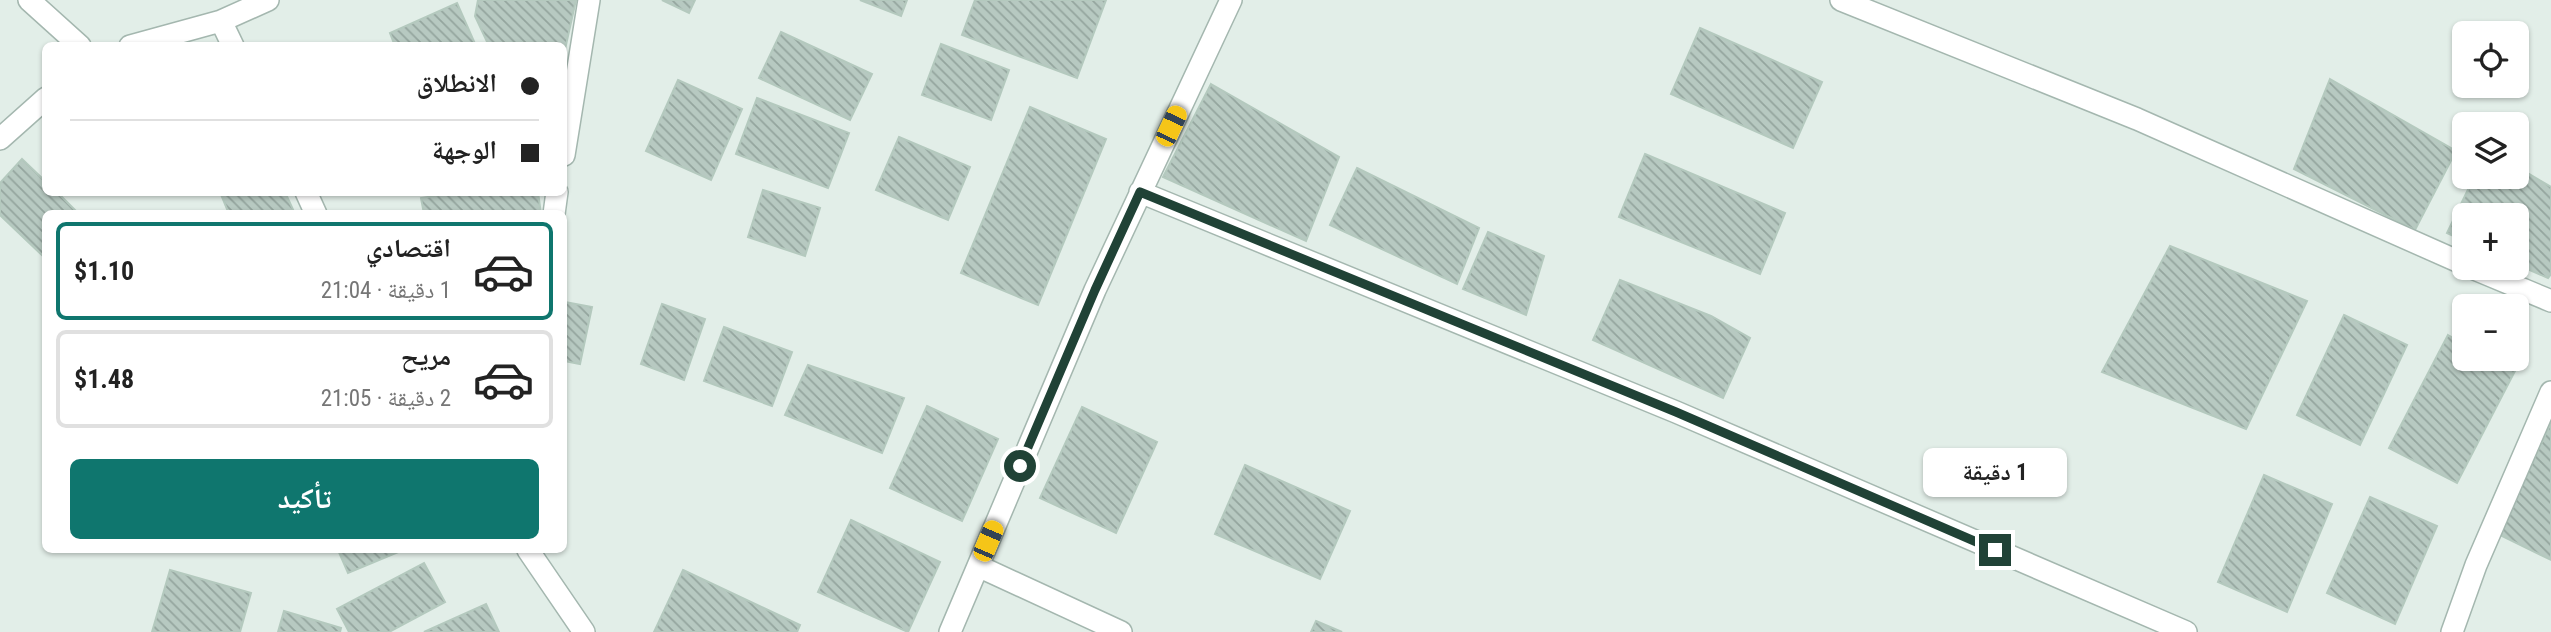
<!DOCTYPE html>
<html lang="ar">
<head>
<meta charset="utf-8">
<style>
  body { margin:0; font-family:"Roboto Condensed","Noto Naskh Arabic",sans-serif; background:#f2f2f2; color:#222; direction:rtl; height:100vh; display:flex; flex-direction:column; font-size:26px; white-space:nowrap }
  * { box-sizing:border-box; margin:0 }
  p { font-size:23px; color:#767676 }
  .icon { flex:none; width:38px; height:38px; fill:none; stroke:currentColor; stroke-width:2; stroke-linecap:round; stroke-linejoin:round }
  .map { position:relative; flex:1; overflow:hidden; direction:ltr }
  .details { position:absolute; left:42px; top:210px; width:525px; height:343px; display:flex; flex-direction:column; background:#fff; border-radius:10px; box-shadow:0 2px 5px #0004; direction:rtl }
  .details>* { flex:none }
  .banner { position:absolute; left:42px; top:42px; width:525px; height:154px; border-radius:10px; box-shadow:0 2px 5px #0004; direction:rtl; display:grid; align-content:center; height:154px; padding:0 28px; background:#fff }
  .tools { position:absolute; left:2452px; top:21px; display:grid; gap:14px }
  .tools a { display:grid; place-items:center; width:77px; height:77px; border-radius:10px; background:#fff; box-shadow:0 2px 5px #0004; font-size:35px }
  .end { position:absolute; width:32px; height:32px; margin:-16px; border:9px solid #204236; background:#fff; box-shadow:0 0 0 4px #fff }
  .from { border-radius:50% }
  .bubble { position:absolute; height:49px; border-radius:10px; background:#fff; box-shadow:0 2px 5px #0004; font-size:23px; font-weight:700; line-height:49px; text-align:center; direction:rtl }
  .car { position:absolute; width:21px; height:42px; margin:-21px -10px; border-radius:9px; box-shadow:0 0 5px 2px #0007; background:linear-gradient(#f5c518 24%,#345 0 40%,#f5c518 0 76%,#345 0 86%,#f5c518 0) }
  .banner b { display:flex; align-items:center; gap:24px; height:66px; font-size:26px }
  .banner b+b { border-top:2px solid #e0e0e0 }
  .banner i { width:18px; height:18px; background:#222 }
  ul { padding:12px 0 0; list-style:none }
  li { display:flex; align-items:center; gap:21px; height:98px; margin:0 14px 10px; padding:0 14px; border:4px solid #e0e0e0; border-radius:10px }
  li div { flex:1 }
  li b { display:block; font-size:26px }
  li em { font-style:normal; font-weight:700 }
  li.on { border-color:#0f766e }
  li>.icon { width:63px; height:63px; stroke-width:1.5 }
  .cta { display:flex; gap:14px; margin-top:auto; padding:14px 28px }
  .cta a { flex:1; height:80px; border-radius:10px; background:#0f766e; color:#fff; font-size:28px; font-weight:700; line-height:80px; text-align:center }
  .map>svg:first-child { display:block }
</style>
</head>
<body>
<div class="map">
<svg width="2551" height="632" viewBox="0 0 2551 632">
  <defs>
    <pattern id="building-back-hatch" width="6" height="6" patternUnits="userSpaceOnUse" patternTransform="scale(1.75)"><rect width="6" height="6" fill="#b7c9c1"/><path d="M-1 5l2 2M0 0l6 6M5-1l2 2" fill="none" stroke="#94a59e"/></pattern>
  </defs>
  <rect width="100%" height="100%" fill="#e2eee8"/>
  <path fill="url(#building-back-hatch)" stroke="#b4c9be" stroke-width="2" d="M 478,0 L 576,0 L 564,54 L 564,46 L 489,46 L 475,16 Z
    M 662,0 L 695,0 L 689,13 Z
    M 860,0 L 907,0 L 901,16 Z
    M 975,0 L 1106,0 L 1077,78 L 962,35 Z
    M 457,3 L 476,46 L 395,46 L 390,33 Z
    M 1700,28 L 1822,82 L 1793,148 L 1671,94 Z
    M 781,32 L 872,74 L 850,120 L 759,78 Z
    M 941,44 L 1009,70 L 991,120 L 922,95 Z
    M 2330,79 L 2456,151 L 2415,230 L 2294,169 Z
    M 678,80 L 742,109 L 711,180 L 646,151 Z
    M 1211,84 L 1339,157 L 1306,241 L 1163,177 Z
    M 757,98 L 849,133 L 828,188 L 736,154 Z
    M 1030,107 L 1106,139 L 1038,305 L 961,273 Z
    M 899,137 L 970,167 L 948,220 L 876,190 Z
    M 1645,154 L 1785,213 L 1760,274 L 1619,217 Z
    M 22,159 L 46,182 L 46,192 L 57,192 L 79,214 L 46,214 L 46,259 L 0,215 L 0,183 Z
    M 2516,166 L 2551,187 L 2551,274 L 2548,278 L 2516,264 L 2516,215 L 2464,215 L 2464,241 L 2447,233 L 2474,177 L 2516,177 Z
    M 1357,168 L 1479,228 L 1457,284 L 1330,225 Z
    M 763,190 L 820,208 L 805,256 L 748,237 Z
    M 220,192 L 285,192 L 295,214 L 229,214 Z
    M 459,192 L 538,192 L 541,214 L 424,214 L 421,198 Z
    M 1488,232 L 1544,256 L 1526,315 L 1463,289 Z
    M 2170,246 L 2307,301 L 2246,429 L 2102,372 Z
    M 1620,280 L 1711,316 L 1750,338 L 1723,398 L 1593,340 Z
    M 565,302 L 592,307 L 580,364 L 564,361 Z
    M 662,304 L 705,319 L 684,380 L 641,364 Z
    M 2344,315 L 2407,345 L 2360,445 L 2297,415 Z
    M 724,327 L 792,352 L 772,406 L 704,381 Z
    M 2448,335 L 2464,344 L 2464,359 L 2493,359 L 2515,371 L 2457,483 L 2389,448 Z
    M 808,365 L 904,398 L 882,453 L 785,415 Z
    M 927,406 L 998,439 L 962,521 L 890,488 Z
    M 1082,407 L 1157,442 L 1116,533 L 1040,498 Z
    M 2551,423 L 2551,560 L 2498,534 Z
    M 1245,465 L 1350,511 L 1320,579 L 1215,534 Z
    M 2264,475 L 2332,504 L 2287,612 L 2218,582 Z
    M 2370,497 L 2437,526 L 2395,624 L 2327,593 Z
    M 851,520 L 940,562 L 908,632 L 818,592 Z
    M 338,550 L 403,550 L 348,573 Z
    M 424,563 L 445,602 L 389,632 L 349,632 L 337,609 Z
    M 170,570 L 251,593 L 240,632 L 152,632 Z
    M 683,570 L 800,625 L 797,632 L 654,632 Z
    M 486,604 L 499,632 L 424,632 Z
    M 284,611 L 341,628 L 340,632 L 278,632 Z
    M 1316,621 L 1342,632 L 1311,632 Z"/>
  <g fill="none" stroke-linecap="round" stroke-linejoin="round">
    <g stroke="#a4b7af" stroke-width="24">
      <path id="minor" d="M 29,0 L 80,46
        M 1841,0 L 2137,119 L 2464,264
        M 221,21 L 268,0
        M 130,46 L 221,21 L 233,46
        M 0,139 L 46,98
        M 564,155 L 589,0
        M 306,192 L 316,214
        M 1140,192 L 1676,412 L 2186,632
        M 554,214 L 557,192
        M 2472,268 L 2551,301
        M 528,550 L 584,632
        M 950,632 L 978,566
        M 1121,632 L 978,566 L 1095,290 L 1231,0
        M 2452,632 L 2476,565 L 2551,392"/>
    </g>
    <use href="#minor" stroke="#fff" stroke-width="21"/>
  </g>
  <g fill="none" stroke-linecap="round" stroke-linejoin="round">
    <path stroke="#204236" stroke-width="9" d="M 1020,466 L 1095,290 L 1140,192 L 1676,412 L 1995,550"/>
  </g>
</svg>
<div class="tools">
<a><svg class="icon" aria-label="locate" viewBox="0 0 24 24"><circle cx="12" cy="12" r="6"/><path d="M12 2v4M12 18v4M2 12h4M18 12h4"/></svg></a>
<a><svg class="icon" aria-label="layers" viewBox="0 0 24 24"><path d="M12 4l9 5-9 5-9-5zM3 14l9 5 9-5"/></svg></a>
<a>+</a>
<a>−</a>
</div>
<i class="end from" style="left:1020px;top:466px"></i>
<i class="end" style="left:1995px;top:550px"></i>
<div class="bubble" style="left:1923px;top:448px;width:144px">1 دقيقة</div>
<i class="car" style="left:1171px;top:126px;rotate:25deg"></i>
<i class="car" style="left:988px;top:541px;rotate:23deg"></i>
<div class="banner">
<b><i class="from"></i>الانطلاق</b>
<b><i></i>الوجهة</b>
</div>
<section class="details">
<ul>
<li class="on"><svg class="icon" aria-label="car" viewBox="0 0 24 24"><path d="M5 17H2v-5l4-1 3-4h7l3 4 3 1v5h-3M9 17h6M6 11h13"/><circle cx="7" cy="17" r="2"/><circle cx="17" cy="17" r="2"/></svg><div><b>اقتصادي</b><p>1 دقيقة · 21:04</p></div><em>$1.10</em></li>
<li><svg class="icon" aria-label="car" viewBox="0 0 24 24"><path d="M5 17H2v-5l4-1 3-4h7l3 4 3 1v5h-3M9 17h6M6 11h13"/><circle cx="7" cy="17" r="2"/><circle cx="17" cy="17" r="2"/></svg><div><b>مريح</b><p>2 دقيقة · 21:05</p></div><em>$1.48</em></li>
</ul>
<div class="cta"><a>تأكيد</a></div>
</section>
</div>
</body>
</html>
